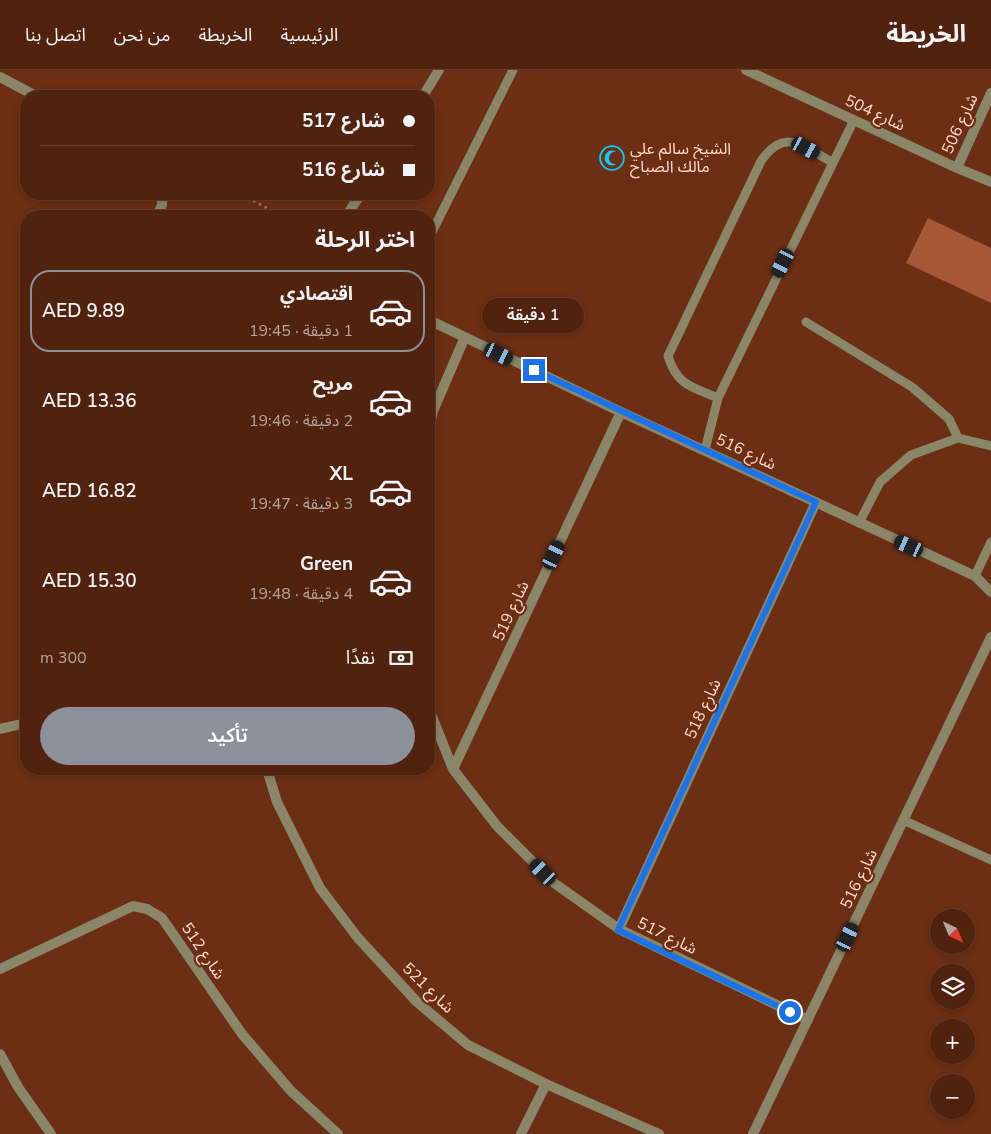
<!DOCTYPE html>
<html lang="ar">
<head>
<meta charset="utf-8">
<style>
  body { margin:0; font-family:"Nunito Sans","Noto Sans Arabic",sans-serif; background:#572b17; color:#f1f3f6; direction:rtl; height:100vh; display:flex; flex-direction:column; font-size:19px; white-space:nowrap }
  * { box-sizing:border-box; margin:0 }
  p { font-size:16px; color:#b4a49e }
  .icon { flex:none; width:28px; height:28px; fill:none; stroke:currentColor; stroke-width:2; stroke-linecap:round; stroke-linejoin:round }
  .map { position:relative; flex:1; overflow:hidden; direction:ltr }
  .details { position:absolute; left:20px; top:140px; width:415px; height:565px; display:flex; flex-direction:column; background:#51230e; border-radius:20px; box-shadow:0 2px 8px #0003,0 0 0 1px #67402e; direction:rtl }
  .details>* { flex:none }
  .top-card { position:absolute; left:20px; top:20px; width:415px; height:110px; border-radius:20px; box-shadow:0 2px 8px #0003,0 0 0 1px #67402e; direction:rtl; display:grid; align-content:center; height:110px; padding:0 20px; background:#51230e }
  .needle { width:32px; rotate:136deg }
  .tools { position:absolute; left:930px; top:839px; display:grid; gap:10px }
  .tools a { display:grid; place-items:center; width:45px; height:45px; border-radius:50%; background:#51230e; box-shadow:0 2px 8px #0003,0 0 0 1px #67402e; font-size:25px }
  .end { position:absolute; width:22px; height:22px; margin:-11px; border:6px solid #1a73e8; background:#fff; box-shadow:0 0 0 2px #fff }
  .from { border-radius:50% }
  .bubble { position:absolute; height:35px; border-radius:18px; background:#51230e; box-shadow:0 2px 8px #0003,0 0 0 1px #67402e; font-size:16px; font-weight:600; line-height:35px; text-align:center; direction:rtl }
  .car { position:absolute; width:15px; height:30px; margin:-15px -8px; border-radius:6px; box-shadow:0 0 4px 1px #0007; background:linear-gradient(#222 24%,#8ab4d8 0 40%,#222 0 76%,#8ab4d8 0 86%,#222 0) }
  .top-card b { display:flex; align-items:center; gap:18px; height:48px; font-size:19px }
  .top-card b+b { border-top:1px solid #67402e }
  .top-card i { width:12px; height:12px; background:#f1f3f6 }
  ul { padding:0; list-style:none }
  li { display:flex; align-items:center; gap:15px; height:82px; margin:0 10px 8px; padding:0 10px; border:2px solid transparent; border-radius:20px }
  li div { flex:1 }
  li b { display:block; font-size:19px }
  li em { font-style:normal; font-weight:600 }
  li.selected { border-color:#8c9099 }
  li>.icon { width:45px; height:45px; stroke-width:1.5 }
  h2 { padding:0 20px; font-size:22px; line-height:60px }
  .pay { display:flex; align-items:center; gap:12px; height:55px; padding:0 20px; font-size:19px }
  .pay p { margin-inline-start:auto }
  .primary-button { display:flex; gap:10px; margin-top:auto; padding:10px 20px }
  .primary-button a { flex:1; height:58px; border-radius:30px; background:#8c9099; color:#fff; font-size:20px; font-weight:600; line-height:58px; text-align:center }
  header { display:flex; align-items:center; gap:30px; box-sizing:border-box; height:70px; padding:0 25px; background:#51230e; border-bottom:1px solid #67402e }
  header strong { font-size:24px }
  nav { display:flex; gap:28px; margin-inline-start:auto; font-size:18px }
  .map>svg:first-child { display:block }
</style>
</head>
<body>
<header>
<strong>الخريطة</strong>
<nav><a>الرئيسية</a><a>الخريطة</a><a>من نحن</a><a>اتصل بنا</a></nav>
</header>
<div class="map">
<svg width="991" height="1064" viewBox="0 0 991 1064">
  <rect width="100%" height="100%" fill="#6c2f13"/>
  <path fill="#a55736" d="M 928,148 L 991,178 L 991,233 L 906,193 Z"/>
  <g fill="none" stroke-linecap="round" stroke-linejoin="round">
    <path stroke="#a6715a" stroke-width="3" stroke-dasharray="2.5 4" stroke-linecap="butt" d="M 242,124 L 281,146"/>
    <path stroke="#8a8769" stroke-width="9" d="M 429,168 L 513,0
      M 806,252 L 912,317 L 949,349 L 958,368
      M 718,328 C 693,317 677,316 668,286 L 761,91 C 785,56 803,77 832,92
      M 705,380 L 718,328 L 854,50
      M 859,453 L 880,412 L 911,385 L 958,368 L 991,376
      M 975,506 L 991,472
      M 903,750 L 991,790"/>
    <path stroke="#8a8769" stroke-width="10" d="M 746,0 L 957,98 L 991,112
      M 0,7 L 36,26
      M 423,26 L 439,0
      M 957,98 L 991,23
      M 157,146 L 162,135 L 162,124
      M 346,146 L 361,124
      M 429,250 L 621,342 L 975,506 L 991,522
      M 429,358 L 433,341 L 465,267
      M 429,639 L 453,699 L 497,756 L 554,813 L 619,859 L 808,950
      M 0,659 L 26,653
      M 267,699 L 277,732 L 320,818 L 358,868 L 417,932 L 468,975 L 546,1014 L 659,1064
      M 453,699 L 621,342
      M 619,859 L 816,432
      M 0,899 L 133,836 L 147,839 L 162,848 L 242,964 L 291,1021 L 338,1064
      M 0,984 L 18,1017 L 51,1064
      M 521,1064 L 546,1014
      M 753,1064 L 991,567"/>
  </g>
  <g fill="none" stroke-linecap="round" stroke-linejoin="round">
    <path stroke="#1a73e8" stroke-width="6" d="M 534,300 L 816,432 L 618,860 L 790,942"/>
  </g>
  <defs>
    <g id="mosque-ring" transform="scale(1.25)"><circle r="9.5" fill="#6c2f13" stroke="#0ccafa" stroke-width="1.5"/><path d="M3.5-4.9A6 6 0 1 0 3.5 4.9A5 5 0 1 1 3.5-4.9Z" fill="#0ccafa"/></g>
  </defs>
  <g fill-rule="evenodd">
    <use href="#mosque-ring" x="612" y="88"/>
  </g>
  <g text-anchor="middle" dominant-baseline="central" stroke-width="4.5" stroke-linejoin="round" paint-order="stroke">
    <g font-size="16" fill="#ffd8c9" stroke="#6c2f13">
      <text transform="translate(875 43) rotate(25)">شارع 504</text>
      <text transform="translate(960 54) rotate(-65)">شارع 506</text>
      <text transform="translate(746 382) rotate(25)">شارع 516</text>
      <text transform="translate(511 541) rotate(-65)">شارع 519</text>
      <text transform="translate(703 639) rotate(-65)">شارع 518</text>
      <text transform="translate(859 809) rotate(-64)">شارع 516</text>
      <text transform="translate(667 866) rotate(26)">شارع 517</text>
      <text transform="translate(203 881) rotate(56)">شارع 512</text>
      <text transform="translate(428 918) rotate(44)">شارع 521</text>
    </g>
    <g font-size="16" fill="#ffd8c9" stroke="#6c2f13" text-anchor="start">
      <text x="630" y="79">الشيخ سالم علي<tspan x="630" dy="18">مالك الصباح</tspan></text>
    </g>
  </g>
</svg>
<div class="tools">
<a><svg class="needle" viewBox="-14 -14 28 28"><path d="M0-13l5 13h-10z" fill="#e53935"/><path d="M0 13l5-13h-10z" fill="#b4a49e"/></svg></a>
<a><svg class="icon" aria-label="layers" viewBox="0 0 24 24"><path d="M12 4l9 5-9 5-9-5zM3 14l9 5 9-5"/></svg></a>
<a>+</a>
<a>−</a>
</div>
<i class="end from" style="left:790px;top:942px"></i>
<i class="end" style="left:534px;top:300px"></i>
<div class="bubble" style="left:482px;top:228px;width:102px">1 دقيقة</div>
<i class="car" style="left:806px;top:78px;rotate:118deg"></i>
<i class="car" style="left:783px;top:193px;rotate:206deg"></i>
<i class="car" style="left:499px;top:284px;rotate:116deg"></i>
<i class="car" style="left:909px;top:476px;rotate:295deg"></i>
<i class="car" style="left:554px;top:485px;rotate:25deg"></i>
<i class="car" style="left:543px;top:802px;rotate:315deg"></i>
<i class="car" style="left:848px;top:867px;rotate:25deg"></i>
<div class="top-card">
<b><i class="from"></i>شارع 517</b>
<b><i></i>شارع 516</b>
</div>
<section class="details">
<h2>اختر الرحلة</h2>
<ul>
<li class="selected"><svg class="icon" aria-label="car" viewBox="0 0 24 24"><path d="M5 17H2v-5l4-1 3-4h7l3 4 3 1v5h-3M9 17h6M6 11h13"/><circle cx="7" cy="17" r="2"/><circle cx="17" cy="17" r="2"/></svg><div><b>اقتصادي</b><p>1 دقيقة · 19:45</p></div><em>AED 9.89</em></li>
<li><svg class="icon" aria-label="car" viewBox="0 0 24 24"><path d="M5 17H2v-5l4-1 3-4h7l3 4 3 1v5h-3M9 17h6M6 11h13"/><circle cx="7" cy="17" r="2"/><circle cx="17" cy="17" r="2"/></svg><div><b>مريح</b><p>2 دقيقة · 19:46</p></div><em>AED 13.36</em></li>
<li><svg class="icon" aria-label="car" viewBox="0 0 24 24"><path d="M5 17H2v-5l4-1 3-4h7l3 4 3 1v5h-3M9 17h6M6 11h13"/><circle cx="7" cy="17" r="2"/><circle cx="17" cy="17" r="2"/></svg><div><b>XL</b><p>3 دقيقة · 19:47</p></div><em>AED 16.82</em></li>
<li><svg class="icon" aria-label="car" viewBox="0 0 24 24"><path d="M5 17H2v-5l4-1 3-4h7l3 4 3 1v5h-3M9 17h6M6 11h13"/><circle cx="7" cy="17" r="2"/><circle cx="17" cy="17" r="2"/></svg><div><b>Green</b><p>4 دقيقة · 19:48</p></div><em>AED 15.30</em></li>
</ul>
<div class="pay"><svg class="icon" aria-label="cash" viewBox="0 0 24 24"><path d="M3 7h18v10H3z"/><circle cx="12" cy="12" r="2"/></svg>نقدًا<p>300 m</p></div>
<div class="primary-button"><a>تأكيد</a></div>
</section>
</div>
</body>
</html>
